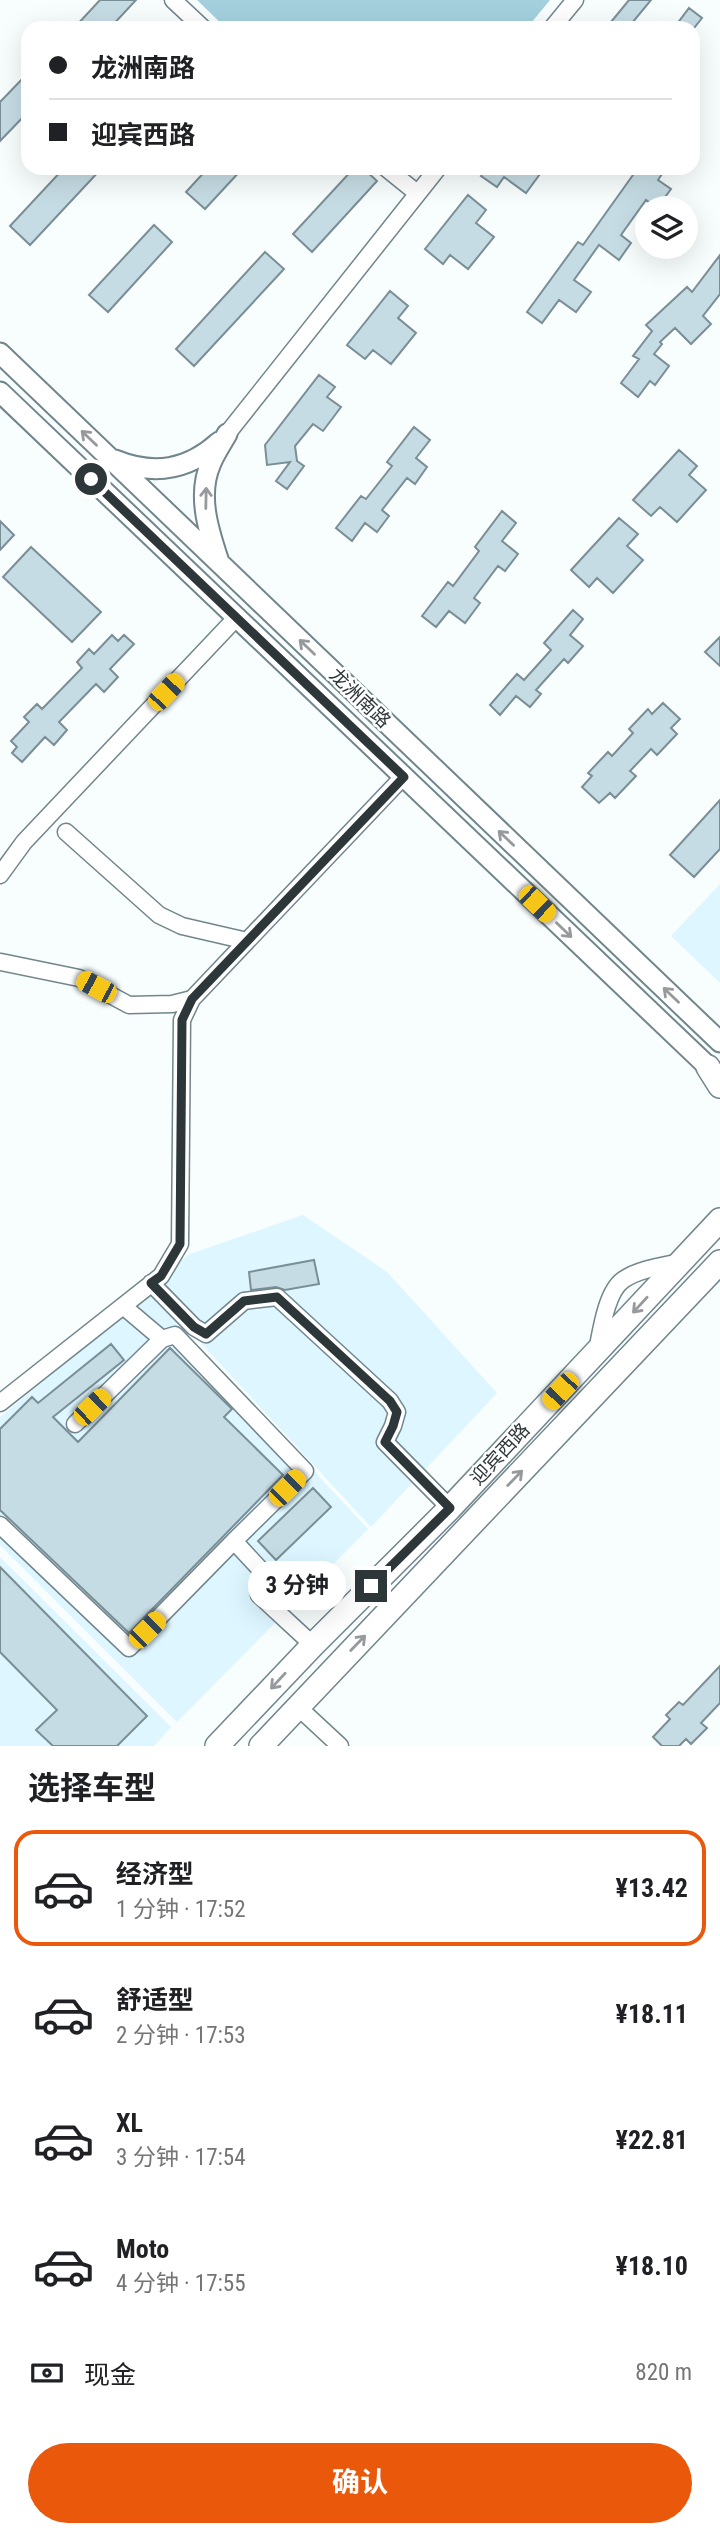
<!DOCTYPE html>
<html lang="zh">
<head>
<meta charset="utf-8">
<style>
  body { margin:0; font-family:"Roboto Condensed","Noto Sans SC",sans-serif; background:#f2f2f2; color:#202124; height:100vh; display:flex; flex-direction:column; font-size:26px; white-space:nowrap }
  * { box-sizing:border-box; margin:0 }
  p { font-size:23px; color:#757577 }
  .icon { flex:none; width:38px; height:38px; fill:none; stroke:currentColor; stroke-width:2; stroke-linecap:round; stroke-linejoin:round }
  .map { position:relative; height:1746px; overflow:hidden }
  .panel { display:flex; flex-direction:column; background:#fff; flex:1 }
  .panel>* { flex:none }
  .banner { position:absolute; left:21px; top:21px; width:679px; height:154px; border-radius:21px; box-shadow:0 7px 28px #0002; display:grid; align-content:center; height:154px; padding:0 28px; background:#fff }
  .fabs { position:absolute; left:635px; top:196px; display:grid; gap:14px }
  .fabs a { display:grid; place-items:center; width:63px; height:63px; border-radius:50%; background:#fff; box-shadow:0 7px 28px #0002; font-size:35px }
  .end { position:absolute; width:32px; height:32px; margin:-16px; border:9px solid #2d3639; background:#fff; box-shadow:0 0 0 4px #fff }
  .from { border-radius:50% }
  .bubble { position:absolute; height:49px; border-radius:24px; background:#fff; box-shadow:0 7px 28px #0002; font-size:23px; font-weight:700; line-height:49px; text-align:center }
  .car { position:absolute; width:21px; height:42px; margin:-21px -10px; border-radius:9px; box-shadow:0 0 5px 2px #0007; background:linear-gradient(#f5c518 24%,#345 0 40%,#f5c518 0 76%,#345 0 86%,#f5c518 0) }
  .banner b { display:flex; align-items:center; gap:24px; height:66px; font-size:26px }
  .banner b+b { border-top:2px solid #e0e0e0 }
  .banner i { width:18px; height:18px; background:#202124 }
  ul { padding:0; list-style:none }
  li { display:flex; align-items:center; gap:21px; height:116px; margin:0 14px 10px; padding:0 14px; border:4px solid transparent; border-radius:21px }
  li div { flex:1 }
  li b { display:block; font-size:26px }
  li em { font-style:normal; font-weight:700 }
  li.selected { border-color:#ea580c }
  li>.icon { width:63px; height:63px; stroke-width:1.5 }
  h2 { padding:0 28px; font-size:32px; line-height:84px }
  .pay { display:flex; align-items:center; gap:18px; height:77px; padding:0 28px; font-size:26px }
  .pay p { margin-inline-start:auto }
  .button { display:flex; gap:14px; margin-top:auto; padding:14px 28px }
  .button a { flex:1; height:80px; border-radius:42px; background:#ea580c; color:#fff; font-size:28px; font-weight:700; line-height:80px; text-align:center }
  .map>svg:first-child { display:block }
</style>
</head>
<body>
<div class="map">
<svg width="720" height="1746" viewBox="0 0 720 1746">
  <rect width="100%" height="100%" fill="#f8fdfe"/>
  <path fill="#ddf6ff" d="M 720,884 L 720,983 L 671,936 Z
    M 303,1215 L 387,1272 L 497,1393 L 371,1527 L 152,1290 L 187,1255 Z
    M 149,1294 L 368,1529 L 177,1722 L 0,1545 L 0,1417 Z
    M 0,1557 L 171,1727 L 154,1746 L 0,1746 Z"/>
  <path fill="#a4d0de" d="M 197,0 L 550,0 L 527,28 L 226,28 Z"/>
  <path fill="#c6dce4" stroke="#7a8e95" stroke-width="2" d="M 100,0 L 136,0 L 110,28 L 74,28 Z
    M 629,0 L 651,0 L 628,28 L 606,28 Z
    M 689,8 L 702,18 L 694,28 L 674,28 Z
    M 28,73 L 28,112 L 0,141 L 0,102 Z
    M 64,168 L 102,168 L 30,245 L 10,226 Z
    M 208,168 L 243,168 L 205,209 L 186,192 Z
    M 354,168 L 363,168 L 377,181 L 312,252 L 293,234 Z
    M 487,168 L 533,168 L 540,174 L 526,193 L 504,177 L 497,187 L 481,176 Z
    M 638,168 L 666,168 L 658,180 L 671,189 L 657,208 L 646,200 L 621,235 L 631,243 L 619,260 L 599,245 L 574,280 L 591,292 L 576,312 L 559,300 L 542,323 L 527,312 L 578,242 L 583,245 Z
    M 468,195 L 486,210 L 476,223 L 494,237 L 468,269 L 450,255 L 443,264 L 425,249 Z
    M 154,225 L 172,242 L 108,312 L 89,295 Z
    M 265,252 L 284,269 L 194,366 L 176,349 Z
    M 720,255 L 720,294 L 703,316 L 711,324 L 691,344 L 675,328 L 660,342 L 662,344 L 654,354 L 669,366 L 655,385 L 650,381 L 638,397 L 621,383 L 639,359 L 633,356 L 652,331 L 646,325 L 687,287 L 692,292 Z
    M 390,291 L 408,306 L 398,318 L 416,333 L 391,364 L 373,350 L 365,359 L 347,345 Z
    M 319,375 L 335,387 L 327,397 L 341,407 L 323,431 L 313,424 L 295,446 L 297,461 L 304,466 L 287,489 L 276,481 L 290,462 L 267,465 L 265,445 Z
    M 414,427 L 430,440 L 416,458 L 427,467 L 415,484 L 407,478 L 382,510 L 389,516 L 377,532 L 365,523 L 352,541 L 336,528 L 361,496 L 366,499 L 392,466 L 387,462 Z
    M 679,450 L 697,466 L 689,475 L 706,490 L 677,522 L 660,507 L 651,516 L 633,500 Z
    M 502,511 L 516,523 L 502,541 L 518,554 L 505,571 L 498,566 L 474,598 L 480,603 L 465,623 L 449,611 L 436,627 L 422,616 L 448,582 L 453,586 L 479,551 L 475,547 Z
    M 619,518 L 638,534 L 627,546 L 643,560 L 613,593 L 597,578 L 589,587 L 571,570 Z
    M 0,521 L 14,535 L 0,550 Z
    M 31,547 L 101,612 L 72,642 L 3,577 Z
    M 573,610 L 583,619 L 570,635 L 583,646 L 568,663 L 564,659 L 536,690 L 541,694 L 530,707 L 516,696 L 500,715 L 490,705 L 517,674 L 524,680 L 551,650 L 544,643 Z
    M 112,635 L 118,641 L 124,635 L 134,644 L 110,669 L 118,677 L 104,692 L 96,684 L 59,722 L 67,730 L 54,745 L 45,737 L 22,762 L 12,753 L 17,747 L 11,741 L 29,722 L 24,717 L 37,704 L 42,709 L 82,668 L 77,662 L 89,649 L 94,654 Z
    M 720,637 L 720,666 L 705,652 Z
    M 663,703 L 680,719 L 671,728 L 677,734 L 657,755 L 651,749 L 630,771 L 636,776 L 615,798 L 610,793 L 599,803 L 582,787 L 592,776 L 588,773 L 608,752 L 612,756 L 633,733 L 629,729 L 648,709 L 652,714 Z
    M 720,800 L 720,849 L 694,877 L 670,855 Z
    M 314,1260 L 319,1284 L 285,1290 L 276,1287 L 251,1290 L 249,1272 Z
    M 111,1344 L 124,1360 L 53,1417 L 78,1442 L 170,1348 L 232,1409 L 224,1417 L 283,1475 L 129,1633 L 0,1510 L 0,1429 L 32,1397 L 38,1403 Z
    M 313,1488 L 331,1507 L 276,1560 L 258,1541 Z
    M 0,1567 L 147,1716 L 117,1746 L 53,1746 L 36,1730 L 57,1710 L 0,1652 Z
    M 720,1666 L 720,1703 L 701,1723 L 707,1728 L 691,1744 L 686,1739 L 679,1746 L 662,1746 L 653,1737 L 670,1719 L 666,1715 L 679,1702 L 683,1705 Z"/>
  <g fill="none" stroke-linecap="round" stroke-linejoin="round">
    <g stroke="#71868c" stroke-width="19">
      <path id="minor" d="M 173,0 L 203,28
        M 552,28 L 575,0
        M 386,168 L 417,193
        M 227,434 L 438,168
        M 66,832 L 159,915 L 182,926 L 247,941
        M 0,875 L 24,842 L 237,617
        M 1,962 L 79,978 L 129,1005 L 172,1004 L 192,999
        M 151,1283 L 194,1327 L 206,1334 L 244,1301 L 277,1297 L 390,1401 L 397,1412 L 393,1426 L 385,1442 L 450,1508
        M 123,1306 L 162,1339
        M 597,1351 C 601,1332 606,1292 623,1280 C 639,1269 662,1266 681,1262
        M 0,1403 L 161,1276 L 180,1244 L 182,1020 L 192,999 L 403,777
        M 75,1424 L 162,1339 L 175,1335 L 305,1471 L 234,1541 L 271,1581 L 259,1595 L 313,1645
        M 0,1525 L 129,1648 L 234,1541
        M 298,1707 L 340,1746"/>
    </g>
    <g stroke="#71868c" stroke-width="23">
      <path id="major" d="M 0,353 L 720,1042
        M 0,392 L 719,1077
        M 115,460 C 154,476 188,470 219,442
        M 218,559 C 208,529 197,494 211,463 C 215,453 222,443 227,434"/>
    </g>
    <g stroke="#71868c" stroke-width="26">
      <path id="highway" d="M 708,1067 L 720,1086
        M 217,1746 L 313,1645 L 450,1508 L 720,1220
        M 261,1746 L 720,1262"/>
    </g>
    <use href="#minor" stroke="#fff" stroke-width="16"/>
    <use href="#major" stroke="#fff" stroke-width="19"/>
    <use href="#highway" stroke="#fff" stroke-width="23"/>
  </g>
  <defs><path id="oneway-shaft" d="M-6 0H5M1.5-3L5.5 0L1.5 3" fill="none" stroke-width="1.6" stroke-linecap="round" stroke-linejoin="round" transform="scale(1.75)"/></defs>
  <g stroke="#969a9c">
    <use href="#oneway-shaft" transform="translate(89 438) rotate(-136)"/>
    <use href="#oneway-shaft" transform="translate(206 498) rotate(-89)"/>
    <use href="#oneway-shaft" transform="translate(307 647) rotate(-136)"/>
    <use href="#oneway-shaft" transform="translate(506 838) rotate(-136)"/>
    <use href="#oneway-shaft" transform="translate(564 930) rotate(44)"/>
    <use href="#oneway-shaft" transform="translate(671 995) rotate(-136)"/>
    <use href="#oneway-shaft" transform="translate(640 1305) rotate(133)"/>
    <use href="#oneway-shaft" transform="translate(515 1478) rotate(-46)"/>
    <use href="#oneway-shaft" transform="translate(358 1643) rotate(-46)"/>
    <use href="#oneway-shaft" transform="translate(278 1681) rotate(133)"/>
  </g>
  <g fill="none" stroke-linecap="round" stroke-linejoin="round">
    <path stroke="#2d3639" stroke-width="9" d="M 91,479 L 404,777 L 192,999 L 182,1020 L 180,1244 L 161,1276 L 151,1283 L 194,1327 L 206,1334 L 244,1301 L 277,1297 L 390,1401 L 397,1412 L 393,1426 L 385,1442 L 450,1508 L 371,1586"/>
  </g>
  <g text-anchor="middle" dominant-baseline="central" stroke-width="5" stroke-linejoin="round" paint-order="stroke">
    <g font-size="19" fill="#2d3639" stroke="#fff">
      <text transform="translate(360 698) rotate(44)">龙洲南路</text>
      <text transform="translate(500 1454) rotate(-47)">迎宾西路</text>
    </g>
  </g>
</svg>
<div class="fabs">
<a><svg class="icon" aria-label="layers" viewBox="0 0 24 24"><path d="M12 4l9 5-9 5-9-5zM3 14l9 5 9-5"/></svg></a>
</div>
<i class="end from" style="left:91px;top:479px"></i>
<i class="end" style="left:371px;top:1586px"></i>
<div class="bubble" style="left:248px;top:1561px;width:98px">3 分钟</div>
<i class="car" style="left:166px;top:692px;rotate:43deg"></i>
<i class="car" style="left:537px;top:904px;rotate:134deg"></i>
<i class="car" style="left:96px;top:987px;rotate:298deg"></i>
<i class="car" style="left:560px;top:1391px;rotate:223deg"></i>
<i class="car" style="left:92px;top:1407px;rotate:46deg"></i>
<i class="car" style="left:287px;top:1488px;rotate:45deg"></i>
<i class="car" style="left:147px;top:1630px;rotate:45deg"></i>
<div class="banner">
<b><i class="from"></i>龙洲南路</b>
<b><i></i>迎宾西路</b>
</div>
</div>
<section class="panel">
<h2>选择车型</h2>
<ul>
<li class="selected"><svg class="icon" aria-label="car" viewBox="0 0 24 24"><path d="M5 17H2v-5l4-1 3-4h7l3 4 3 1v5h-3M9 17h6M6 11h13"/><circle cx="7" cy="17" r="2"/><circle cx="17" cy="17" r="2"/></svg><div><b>经济型</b><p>1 分钟 · 17:52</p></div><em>¥13.42</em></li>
<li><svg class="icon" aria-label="car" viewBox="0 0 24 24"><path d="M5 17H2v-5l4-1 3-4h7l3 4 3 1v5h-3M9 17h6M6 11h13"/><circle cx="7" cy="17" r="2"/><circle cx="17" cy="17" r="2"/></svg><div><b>舒适型</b><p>2 分钟 · 17:53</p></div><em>¥18.11</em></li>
<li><svg class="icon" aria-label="car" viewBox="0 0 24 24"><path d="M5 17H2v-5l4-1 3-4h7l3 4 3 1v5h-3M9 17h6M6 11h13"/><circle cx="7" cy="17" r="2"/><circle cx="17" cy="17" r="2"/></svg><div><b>XL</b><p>3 分钟 · 17:54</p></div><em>¥22.81</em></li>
<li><svg class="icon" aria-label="car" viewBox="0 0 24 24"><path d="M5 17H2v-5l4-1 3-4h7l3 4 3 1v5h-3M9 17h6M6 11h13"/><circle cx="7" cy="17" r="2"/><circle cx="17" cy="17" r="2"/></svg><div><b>Moto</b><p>4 分钟 · 17:55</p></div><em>¥18.10</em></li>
</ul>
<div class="pay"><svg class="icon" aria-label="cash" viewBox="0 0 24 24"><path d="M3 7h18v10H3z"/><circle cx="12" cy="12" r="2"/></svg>现金<p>820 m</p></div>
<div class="button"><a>确认</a></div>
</section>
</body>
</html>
